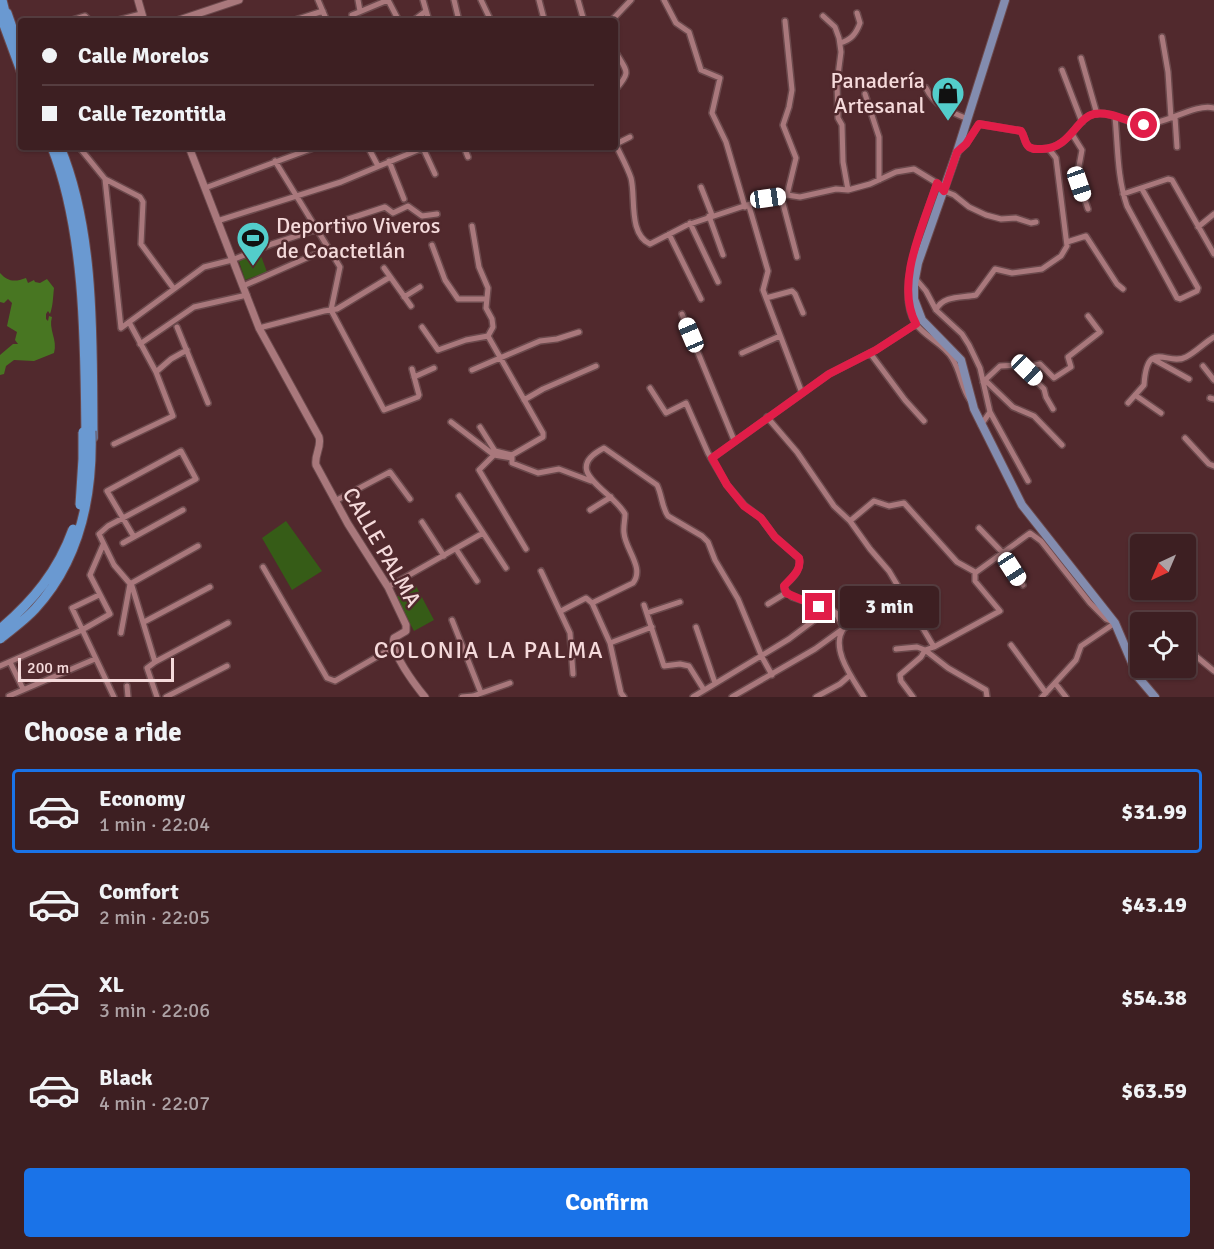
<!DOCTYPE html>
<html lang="en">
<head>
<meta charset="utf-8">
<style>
  body { margin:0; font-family:Signika,sans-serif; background:#44272a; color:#f1f3f6; height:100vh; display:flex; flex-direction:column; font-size:22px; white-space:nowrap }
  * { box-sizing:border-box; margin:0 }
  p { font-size:20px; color:#ada2a5 }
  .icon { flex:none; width:33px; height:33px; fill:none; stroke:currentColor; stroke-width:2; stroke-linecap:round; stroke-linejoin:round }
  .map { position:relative; height:697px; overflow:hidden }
  .side { display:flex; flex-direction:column; background:#3d1f22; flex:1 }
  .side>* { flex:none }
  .guide { position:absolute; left:18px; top:18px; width:600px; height:132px; border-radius:6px; box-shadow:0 2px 4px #0004,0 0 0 2px #563d40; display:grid; align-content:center; height:132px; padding:0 24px; background:#3d1f22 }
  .needle { width:39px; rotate:224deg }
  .controls { position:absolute; left:1130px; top:534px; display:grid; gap:12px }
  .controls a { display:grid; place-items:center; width:66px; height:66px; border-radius:6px; background:#3d1f22; box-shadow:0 2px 4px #0004,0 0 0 2px #563d40; font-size:30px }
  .scale { position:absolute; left:18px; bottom:15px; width:156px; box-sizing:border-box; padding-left:6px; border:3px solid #f5dadb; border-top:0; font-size:16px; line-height:21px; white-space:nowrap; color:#f5dadb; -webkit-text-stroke:4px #51292d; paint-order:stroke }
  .end { position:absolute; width:27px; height:27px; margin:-14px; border:8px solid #e11d48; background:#fff; box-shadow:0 0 0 3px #fff }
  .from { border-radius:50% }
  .bubble { position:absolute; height:42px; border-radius:6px; background:#3d1f22; box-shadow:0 2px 4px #0004,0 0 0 2px #563d40; font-size:20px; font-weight:700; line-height:42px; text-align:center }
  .car { position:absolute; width:18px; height:36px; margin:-18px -9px; border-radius:8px; box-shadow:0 0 4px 2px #0007; background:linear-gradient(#fff 24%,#345 0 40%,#fff 0 76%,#345 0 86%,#fff 0) }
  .guide b { display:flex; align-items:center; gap:21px; height:57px; font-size:22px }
  .guide b+b { border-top:2px solid #563d40 }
  .guide i { width:15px; height:15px; background:#f1f3f6 }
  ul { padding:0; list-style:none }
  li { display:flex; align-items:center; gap:18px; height:84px; margin:0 12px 9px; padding:0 12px; border:3px solid transparent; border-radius:6px }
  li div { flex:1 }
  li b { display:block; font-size:22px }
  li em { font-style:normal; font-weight:700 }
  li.on { border-color:#1a73e8 }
  li>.icon { width:54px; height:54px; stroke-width:1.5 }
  h2 { padding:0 24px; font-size:27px; line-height:72px }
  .action { display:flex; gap:12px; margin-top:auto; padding:12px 24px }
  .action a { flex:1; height:69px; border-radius:6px; background:#1a73e8; color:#fff; font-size:24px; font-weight:700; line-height:69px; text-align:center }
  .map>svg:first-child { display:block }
</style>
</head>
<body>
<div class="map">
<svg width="1214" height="697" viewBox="0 0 1214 697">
  <rect width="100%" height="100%" fill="#51292d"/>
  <path fill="#365c17" d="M 260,253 L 267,272 L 245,280 L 239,261 Z
    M 286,521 L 322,571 L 292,590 L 262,538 Z
    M 416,586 L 434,620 L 414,631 L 396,597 Z"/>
  <path fill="#487622" d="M 0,273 C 8,282 15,282 26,278 L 28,283 L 34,280 L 35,282 L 40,283 L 47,279 L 54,288 C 53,297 53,306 50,314 L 48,311 L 46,314 L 46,319 L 48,321 L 49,316 L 52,317 C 48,329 58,340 54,353 L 34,361 L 14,360 L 6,366 L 4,374 L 0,375 L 0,355 L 13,344 L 18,344 L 15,340 L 17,332 L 7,326 L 12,303 L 8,299 L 4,303 L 0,302 Z"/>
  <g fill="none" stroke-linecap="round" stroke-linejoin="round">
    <g stroke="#6b494c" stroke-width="8">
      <path id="minor" d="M 318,0 L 327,21
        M 358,0 L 360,11
        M 388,0 L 399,21
        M 423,0 L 429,21
        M 454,0 L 459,21
        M 481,0 L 491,21
        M 539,0 L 544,19
        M 578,0 L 584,21
        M 664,0 L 676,23 L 689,32 L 701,70 L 720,78 L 712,113 L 726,142 L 745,207
        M 352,15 L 388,0
        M 823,16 L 835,27 L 839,38 L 841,52 L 837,83 L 838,118 L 842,125 L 843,162 L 848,190
        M 69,21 L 85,16 L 90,21
        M 114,21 L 141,14
        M 292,21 L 323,11
        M 413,21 L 426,11
        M 611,21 L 631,0
        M 785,21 L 792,90 L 789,107 L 783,125 L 796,158 L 787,195
        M 1162,37 L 1168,72 L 1171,118
        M 840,43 C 851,40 856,34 860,23 L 857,13
        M 615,51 C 627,72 632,71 615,90
        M 1081,58 L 1097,114
        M 1062,70 L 1082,122
        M 926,88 C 934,105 950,112 968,119
        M 865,94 L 879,137 L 879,180
        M 1115,117 C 1118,147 1117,177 1127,206 L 1177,298 L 1180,299 L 1197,291 L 1198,288 L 1142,189
        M 1175,117 L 1177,147
        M 1072,134 L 1082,150 L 1077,177 L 1088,209
        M 615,143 C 620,154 627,166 631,178 C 636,197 628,234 650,244 L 687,225 L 768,198 L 787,195 L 800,197 L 836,189 L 848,190 L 870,184 L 896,172 L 914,169 L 937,183 L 944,191 L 954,195 L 969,207 L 986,215 L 1001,219 L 1016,218 L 1031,223 L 1036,222
        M 616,144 L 630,137
        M 79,147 L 105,179 L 140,197 L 143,202 L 141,244 L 174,289
        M 368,147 L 378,166
        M 464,147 L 468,157
        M 423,148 L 435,174
        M 959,151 L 966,144 L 979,124 L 1021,131 C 1025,136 1024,143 1029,147 C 1033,150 1037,149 1042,149 C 1070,149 1075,119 1094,114 C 1112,110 1130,126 1148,124 C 1168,123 1196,103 1214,108
        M 275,161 L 340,267 L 331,310 L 384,410 L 418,397 L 419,395 L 412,369
        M 389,161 L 404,199
        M 105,179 L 121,328
        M 937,183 C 926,218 893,291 916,324 C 925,337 944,344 952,358 C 961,372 961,387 970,400
        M 701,187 L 712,215
        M 205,188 L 316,147
        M 1123,194 L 1168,179 L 1172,180 L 1214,254
        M 781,196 L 797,257
        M 749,206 L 768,271 L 763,290 L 802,393
        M 709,216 L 723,255
        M 217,221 L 341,182 L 425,147
        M 690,223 L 718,282
        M 472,226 L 479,267 L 488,288 L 486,308 L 492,319 L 493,327 L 488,336 L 543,433 L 543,437 L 512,455 L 512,463 L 538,473 L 559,469 L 591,481
        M 1198,227 L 1214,214
        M 669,234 L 701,299
        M 1067,242 L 1086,236 L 1117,284 L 1123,289
        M 432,245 L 445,280 L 458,299 L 486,299
        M 384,268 L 411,306
        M 915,278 L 926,291 L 936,310 L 962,334 L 969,345 L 980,368 L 990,412 L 981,425
        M 243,286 L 327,249
        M 404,297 L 420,287
        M 766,298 L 792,291 L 795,294 L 803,313
        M 936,310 C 943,295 962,298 976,295 L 995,269 L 1012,273 L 1042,269 L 1061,256 L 1067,246 L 1056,158 L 1049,149
        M 682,314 L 734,440
        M 177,327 L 208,403
        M 422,327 L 438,350 L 466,340 L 488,336
        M 121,328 L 204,267 L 232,260 L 272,244 L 385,207 L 393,213 L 408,206 L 422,216 L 437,214
        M 259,328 L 324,311 L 337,309 L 390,277
        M 140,344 L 194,307 L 247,295
        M 742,353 L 780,336
        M 870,353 L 905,400 L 924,421
        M 1153,359 L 1189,379
        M 1203,366 L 1214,380
        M 472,370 L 540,341 L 557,339 L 579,332
        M 1027,370 L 1035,365 L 1040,364 L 1054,378 L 1071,367 L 1068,357 L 1100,332 L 1088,316
        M 156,372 L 171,359 L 187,350
        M 414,377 L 434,368
        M 986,381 L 1013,407 L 1034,416 L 1062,445
        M 983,382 L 1000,366 L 1020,365 L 1044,389 L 1046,397 L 1053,409
        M 650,388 L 666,413 L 686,403 L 708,453 L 727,485 L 745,506 L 761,518 L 775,537 L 799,558 C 802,570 792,578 784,586 L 784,589 L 792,597 L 832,610 L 836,613 L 844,628 C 829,648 853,679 864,697
        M 1135,395 L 1161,413
        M 1210,398 L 1214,399
        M 524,400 L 543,389 L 596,366
        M 1128,403 L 1144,385 C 1147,337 1168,367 1186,357 C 1196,352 1204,343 1214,337
        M 990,412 L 1028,481
        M 767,417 L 797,452 L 834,506 L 850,521 L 870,549 L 889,571 L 934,647
        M 451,422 L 494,455
        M 480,427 L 495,451 L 512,455
        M 1185,438 L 1209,464 L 1214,466
        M 114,444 L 173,416 L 156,372 L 129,322
        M 511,458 L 494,455 L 479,470 L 526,549
        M 712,458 L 829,374 L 876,350 L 916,324
        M 459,496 L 506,568
        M 335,501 L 390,472 L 410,499
        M 590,510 L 611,497
        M 850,521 L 874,501 L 889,506 L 904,503 L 957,562 L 975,572
        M 422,522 L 444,556
        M 979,528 L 1002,552 L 1023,585
        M 134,537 L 107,491 L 181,451 L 196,479 L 108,526 L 99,534 L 114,565 L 132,586 L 155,662
        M 123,543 L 183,510
        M 456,549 L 477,581
        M 263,567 L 327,678 L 335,681 L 394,647
        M 541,571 L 570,633 L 573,674
        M 388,587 L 483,533
        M 99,595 L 72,608 L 114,697
        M 592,603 L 633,583 C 645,568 625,549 624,533 C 623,527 625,521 625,514 C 612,490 559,471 604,448 L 657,485 C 662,495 662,508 668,516 L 702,536 L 708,542 L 715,560 L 738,599 L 762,657 L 772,675
        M 592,603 L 610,643 L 621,693 L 624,697
        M 768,604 L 786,593
        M 644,605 L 664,666 L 680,664 L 689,666 L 704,690
        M 561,611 L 586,598 L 592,603
        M 647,613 L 680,602
        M 452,620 L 481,693
        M 144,622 L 210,587
        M 696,627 L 715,683
        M 121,633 L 130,584 L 198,546
        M 1185,642 L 1197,657 L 1214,671
        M 610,643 L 652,627
        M 1011,645 L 1046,693
        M 896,649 L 917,647 L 925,650 L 948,668 L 986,690 L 987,697
        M 925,650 L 934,647 L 1000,611 L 975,581 L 975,573 L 1030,533 L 1041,541 L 1090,603 L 1106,619 L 1113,622
        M 10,662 L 23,689
        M 0,666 L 82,630 L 110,614 L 90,575 L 103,545
        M 1055,683 L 1066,697
        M 127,686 L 128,697
        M 9,696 L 95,659
        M 157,697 L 147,668 L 155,662 L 228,623
        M 166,697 L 227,666
        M 462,697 L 473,696 L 510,683
        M 693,697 L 789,639 L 829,609
        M 732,697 L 815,649 L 844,628 L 903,596
        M 816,697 L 840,684 L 848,677
        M 913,697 L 901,681 L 900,675 L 921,657 L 925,650
        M 1042,697 L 1076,660 L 1081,646 L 1115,623"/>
    </g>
    <g stroke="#6b494c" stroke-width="9">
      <path id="tertiary" d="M 138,0 L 144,21
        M 176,21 L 239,0
        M 189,147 L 259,328 L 319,437 C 322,447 314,455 316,465 L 348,524 L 388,587 L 406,625 L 406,631 L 394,638 C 389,651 416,686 425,697"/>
    </g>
    <g stroke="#6b494c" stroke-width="10">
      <path id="primary" d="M 1005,0 L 957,152 L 918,263 L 914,284 L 914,299 L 922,320 L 961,360 L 974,409 L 1022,505 L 1115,623 L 1138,677 L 1155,697"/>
    </g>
    <g stroke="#6b494c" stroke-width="11">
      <path id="motorway" d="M 2,0 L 7,20
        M 7,13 L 21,53
        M 0,14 L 21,71
        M 52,147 C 86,234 85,348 86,441
        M 60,147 C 96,233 92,345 93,438"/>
    </g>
    <use href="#minor" stroke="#a9787c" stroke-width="5"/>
    <use href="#tertiary" stroke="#a9787c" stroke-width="7"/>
    <use href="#primary" stroke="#838caf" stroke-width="8"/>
    <use href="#motorway" stroke="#6a99d1" stroke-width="9"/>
    <g stroke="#6b494c" stroke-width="11" stroke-linecap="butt">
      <path id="motorway-bridge" d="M 80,505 L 83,459 L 83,432
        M 0,629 C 33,601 58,571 73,529
        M 0,639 C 12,629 25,620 35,609 C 80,560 93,494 91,431"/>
    </g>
    <use href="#motorway-bridge" stroke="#6a99d1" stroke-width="9"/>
  </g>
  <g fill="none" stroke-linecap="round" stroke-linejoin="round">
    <path stroke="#e11d48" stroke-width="8" d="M 819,607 L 786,593 L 784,586 C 792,577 802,570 799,558 L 775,537 L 761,518 L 744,506 L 727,485 L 712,458 L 829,374 L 876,350 L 916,324 C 894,283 924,224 937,183 L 944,191 L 957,152 L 966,144 L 979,124 L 1021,131 C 1025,136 1024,143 1029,147 C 1034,150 1037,149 1042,149 C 1070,149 1076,118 1094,114 C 1111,111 1128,122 1144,125"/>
  </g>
  <defs>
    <g id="shop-pin" transform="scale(1.725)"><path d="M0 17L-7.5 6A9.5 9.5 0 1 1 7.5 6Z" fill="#53cdcb" stroke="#51292d"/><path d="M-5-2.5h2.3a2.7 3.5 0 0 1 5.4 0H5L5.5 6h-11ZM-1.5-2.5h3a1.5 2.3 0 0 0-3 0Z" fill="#111"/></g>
    <g id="stadium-pin" transform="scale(1.725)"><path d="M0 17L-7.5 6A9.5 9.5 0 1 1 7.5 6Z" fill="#53cdcb" stroke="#51292d"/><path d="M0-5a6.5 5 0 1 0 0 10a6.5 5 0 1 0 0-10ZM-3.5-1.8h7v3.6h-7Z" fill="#111"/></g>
  </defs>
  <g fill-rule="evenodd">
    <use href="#shop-pin" x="948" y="93"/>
    <use href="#stadium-pin" x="253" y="238"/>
  </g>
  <g text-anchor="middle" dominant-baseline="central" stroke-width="5" stroke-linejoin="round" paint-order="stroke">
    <g font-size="22" fill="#f5dadb" stroke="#51292d" text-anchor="end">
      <text x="925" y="80">Panadería<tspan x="925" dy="25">Artesanal</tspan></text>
      <text x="276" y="225" text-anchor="start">Deportivo Viveros<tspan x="276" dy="25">de Coactetlán</tspan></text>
    </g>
    <g font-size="22" fill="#f5dadb" stroke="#51292d">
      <text transform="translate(382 547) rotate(60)">CALLE PALMA</text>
    </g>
    <g font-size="24" letter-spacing="1.5" fill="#f5dadb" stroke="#51292d">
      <text x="489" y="650">COLONIA LA PALMA</text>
    </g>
  </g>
</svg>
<div class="controls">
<a><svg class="needle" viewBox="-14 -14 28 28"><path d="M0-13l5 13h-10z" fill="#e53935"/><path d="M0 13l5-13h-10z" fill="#ada2a5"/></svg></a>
<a><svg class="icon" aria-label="locate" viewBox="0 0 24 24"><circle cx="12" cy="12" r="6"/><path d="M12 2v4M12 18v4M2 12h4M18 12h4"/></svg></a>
</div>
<div class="scale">200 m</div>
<i class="end from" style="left:1144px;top:125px"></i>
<i class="end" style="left:819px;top:607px"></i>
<div class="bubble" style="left:840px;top:586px;width:99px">3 min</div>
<i class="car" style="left:1079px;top:184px;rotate:161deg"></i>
<i class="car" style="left:768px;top:198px;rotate:82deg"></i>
<i class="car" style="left:691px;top:335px;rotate:337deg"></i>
<i class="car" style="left:1027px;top:370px;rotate:134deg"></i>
<i class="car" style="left:1012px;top:569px;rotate:147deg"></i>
<div class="guide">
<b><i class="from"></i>Calle Morelos</b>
<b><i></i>Calle Tezontitla</b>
</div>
</div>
<section class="side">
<h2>Choose a ride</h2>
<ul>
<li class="on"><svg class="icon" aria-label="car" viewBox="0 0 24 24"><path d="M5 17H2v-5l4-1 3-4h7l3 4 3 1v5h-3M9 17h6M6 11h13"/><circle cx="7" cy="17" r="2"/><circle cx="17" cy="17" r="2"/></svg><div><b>Economy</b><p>1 min · 22:04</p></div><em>$31.99</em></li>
<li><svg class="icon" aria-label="car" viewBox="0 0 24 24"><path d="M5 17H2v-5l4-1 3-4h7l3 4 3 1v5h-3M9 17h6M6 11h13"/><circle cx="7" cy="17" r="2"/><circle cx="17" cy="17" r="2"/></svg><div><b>Comfort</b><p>2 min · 22:05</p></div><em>$43.19</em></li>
<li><svg class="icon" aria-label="car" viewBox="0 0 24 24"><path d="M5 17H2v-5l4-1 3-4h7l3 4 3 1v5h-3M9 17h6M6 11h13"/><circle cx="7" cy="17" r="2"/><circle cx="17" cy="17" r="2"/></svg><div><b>XL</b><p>3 min · 22:06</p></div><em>$54.38</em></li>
<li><svg class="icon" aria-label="car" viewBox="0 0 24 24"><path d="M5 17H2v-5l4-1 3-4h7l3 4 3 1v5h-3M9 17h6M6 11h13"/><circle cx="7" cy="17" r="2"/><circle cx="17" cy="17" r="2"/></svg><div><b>Black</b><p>4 min · 22:07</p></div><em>$63.59</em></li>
</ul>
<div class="action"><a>Confirm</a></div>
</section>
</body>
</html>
